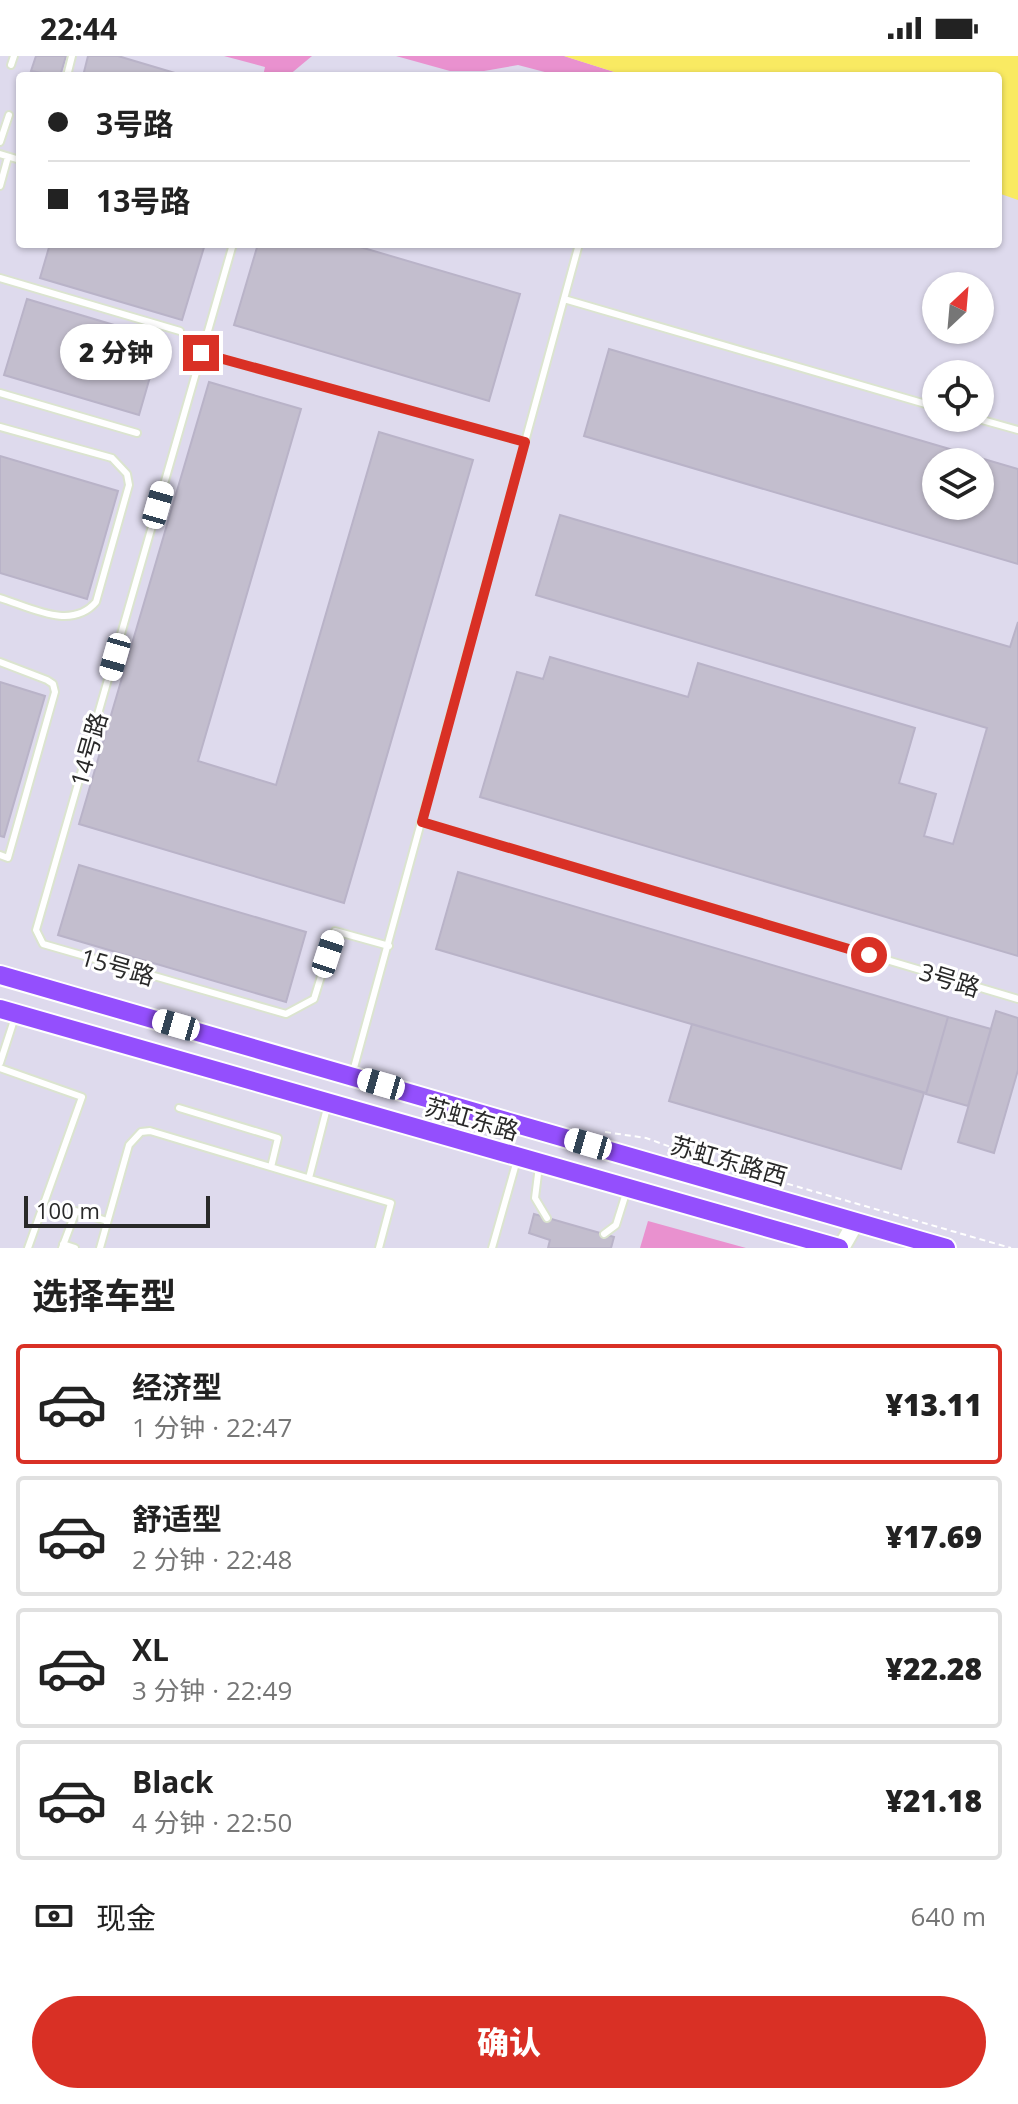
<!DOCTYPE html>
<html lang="zh">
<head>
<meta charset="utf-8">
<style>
  body { margin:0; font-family:"Open Sans","Noto Sans SC",sans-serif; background:#f2f2f2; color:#222; height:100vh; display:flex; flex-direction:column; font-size:30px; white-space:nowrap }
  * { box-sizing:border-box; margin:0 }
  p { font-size:26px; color:#767676 }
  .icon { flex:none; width:44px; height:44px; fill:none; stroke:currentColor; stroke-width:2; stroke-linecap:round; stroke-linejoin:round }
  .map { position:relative; height:1192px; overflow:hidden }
  .side { display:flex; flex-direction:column; background:#fff; flex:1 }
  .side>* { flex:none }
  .top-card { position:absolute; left:16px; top:16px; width:986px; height:176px; border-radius:8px; box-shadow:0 2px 6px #0004; display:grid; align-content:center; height:176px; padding:0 32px; background:#fff }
  .needle { width:52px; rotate:26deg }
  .tools { position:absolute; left:922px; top:216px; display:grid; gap:16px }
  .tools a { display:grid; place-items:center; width:72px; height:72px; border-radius:50%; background:#fff; box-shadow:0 2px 6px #0004; font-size:40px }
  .scale { position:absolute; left:24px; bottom:20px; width:186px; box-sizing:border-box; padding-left:8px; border:4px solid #292929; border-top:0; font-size:22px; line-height:28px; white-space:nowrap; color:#292929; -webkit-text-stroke:6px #fff; paint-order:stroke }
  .end { position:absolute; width:36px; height:36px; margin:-18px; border:10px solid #d93025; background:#fff; box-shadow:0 0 0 4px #fff }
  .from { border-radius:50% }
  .bubble { position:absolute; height:56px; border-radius:28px; background:#fff; box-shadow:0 2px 6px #0004; font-size:26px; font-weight:800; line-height:56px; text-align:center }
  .car { position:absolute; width:24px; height:48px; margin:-24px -12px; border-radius:10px; box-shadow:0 0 6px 2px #0007; background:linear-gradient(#fff 24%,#345 0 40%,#fff 0 76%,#345 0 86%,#fff 0) }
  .top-card b { display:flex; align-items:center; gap:28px; height:76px; font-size:30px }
  .top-card b+b { border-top:2px solid #e0e0e0 }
  .top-card i { width:20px; height:20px; background:#222 }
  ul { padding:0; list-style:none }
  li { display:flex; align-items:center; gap:24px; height:120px; margin:0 16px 12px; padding:0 16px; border:4px solid #e0e0e0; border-radius:8px }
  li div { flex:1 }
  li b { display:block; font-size:30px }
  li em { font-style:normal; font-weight:800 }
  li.selected { border-color:#d93025 }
  li>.icon { width:72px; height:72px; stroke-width:1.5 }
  h2 { padding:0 32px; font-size:36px; line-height:96px }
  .pay { display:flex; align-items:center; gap:20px; height:88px; padding:0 32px; font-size:30px }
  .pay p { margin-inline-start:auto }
  .action { display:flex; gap:16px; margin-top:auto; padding:16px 32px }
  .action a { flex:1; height:92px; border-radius:48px; background:#d93025; color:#fff; font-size:32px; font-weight:800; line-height:92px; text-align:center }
  .status { display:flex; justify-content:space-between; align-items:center; height:56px; padding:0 40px; background:#fff; direction:ltr }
  .status svg { height:22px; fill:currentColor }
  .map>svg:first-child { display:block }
</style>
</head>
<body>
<div class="status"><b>22:44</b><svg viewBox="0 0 49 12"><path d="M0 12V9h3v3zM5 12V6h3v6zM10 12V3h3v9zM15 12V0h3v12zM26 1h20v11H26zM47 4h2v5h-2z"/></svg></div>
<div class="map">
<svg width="1018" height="1192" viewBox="0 0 1018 1192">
  <rect width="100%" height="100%" fill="#dedaed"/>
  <path fill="#e991cf" d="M 224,0 L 312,0 L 288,20 L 263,20 L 265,11 Z
    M 396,0 L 564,0 L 627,20 L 560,20 L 518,9 L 484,15 L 450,15 Z
    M 648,1165 L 746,1192 L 640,1192 Z"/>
  <path fill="#f9ea62" d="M 564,0 L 1018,0 L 1018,144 L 998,137 L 998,20 L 627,20 Z"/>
  <path fill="#c3bece" stroke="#b9b3c8" stroke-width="2" fill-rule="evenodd" d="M 36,0 L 66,0 L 60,20 L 31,15 Z
    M 88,0 L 118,0 L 185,20 L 83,20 Z
    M 50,188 L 205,188 L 182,264 L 40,222 Z
    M 258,188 L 350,188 L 520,238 L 489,345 L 234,269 Z
    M 27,243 L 161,283 L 139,359 L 4,319 Z
    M 609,293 L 1018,413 L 1018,508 L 584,380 ZM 936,406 L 980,406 L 980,450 L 936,450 Z
    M 209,326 L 301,353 L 198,705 L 276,729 L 379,376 L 473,404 L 344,847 L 79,768 Z
    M 0,400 L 118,435 L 87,543 L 0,517 Z
    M 560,459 L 1010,591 L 1018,566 L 1018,900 L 480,741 L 517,616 L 543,623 L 550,601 L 688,641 L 698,607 L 915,672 L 899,727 L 936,738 L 924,780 L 953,788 L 987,672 L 536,539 Z
    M 0,626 L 45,640 L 4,781 L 0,780 Z
    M 79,809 L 306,876 L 286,946 L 58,879 Z
    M 458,816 L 948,961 L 926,1037 L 436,893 Z
    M 996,955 L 1018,962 L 1018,1014 L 994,1097 L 958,1086 Z
    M 948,961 L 991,973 L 968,1050 L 926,1038 Z
    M 692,968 L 924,1037 L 901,1113 L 669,1045 Z
    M 534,1158 L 614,1181 L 611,1192 L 548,1192 L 550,1184 L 529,1177 Z"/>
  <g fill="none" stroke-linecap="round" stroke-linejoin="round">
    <g stroke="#dbe4cf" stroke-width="10">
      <path id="service" d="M 11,9 L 14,0
        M 67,20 L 72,0
        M 0,86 L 9,59
        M 0,98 L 20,104
        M 0,130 L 8,101
        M 233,188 L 36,874 L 43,888 L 286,958 L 314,943 L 335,875 L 389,890
        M 0,222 L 180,275
        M 564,243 L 936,351
        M 201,297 L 525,386
        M 0,337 L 137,377
        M 975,362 L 1018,374
        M 0,371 L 112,402 L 127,418 L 129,429 L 96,546 C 71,575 30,551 0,542
        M 0,606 L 47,624 L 53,628 L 55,636 L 8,802 L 0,799
        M 422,766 L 1018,943
        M 0,1007 L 15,961
        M 0,1012 L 82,1041 L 28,1192
        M 352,1019 L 579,188
        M 179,1052 L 278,1082 L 271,1111
        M 539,1110 L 535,1142 L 547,1162
        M 309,1122 L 328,1048
        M 604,1178 L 616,1169 L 627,1134
        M 63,1188 L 75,1192
        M 62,1192 L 76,1155 L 107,1165
        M 100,1192 L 129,1089 L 141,1076 L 150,1075 L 391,1147 L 379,1192
        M 492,1192 L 517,1104"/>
    </g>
    <g stroke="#dbe4cf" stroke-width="20">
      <path id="secondary" d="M 841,1192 L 856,1166"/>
    </g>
    <g stroke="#fff" stroke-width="22">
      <path id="primary" d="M 0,919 L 946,1192
        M 0,953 L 839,1192"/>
    </g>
    <path stroke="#fff" stroke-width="2" stroke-dasharray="6 4" stroke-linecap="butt" d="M 605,1076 L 646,1082 L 715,1107 L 1011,1192"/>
    <use href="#service" stroke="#fff" stroke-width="6"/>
    <use href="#secondary" stroke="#fff" stroke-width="16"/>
    <use href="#primary" stroke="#944ffd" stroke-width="18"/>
  </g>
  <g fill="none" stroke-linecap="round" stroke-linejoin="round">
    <path stroke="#d93025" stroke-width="10" d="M 201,297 L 525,386 L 422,766 L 869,899"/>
  </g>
  <g text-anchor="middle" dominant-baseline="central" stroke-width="6" stroke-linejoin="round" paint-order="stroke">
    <g font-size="24" fill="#292929" stroke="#fff">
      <text transform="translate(88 693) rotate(-74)">14号路</text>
      <text transform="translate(118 910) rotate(16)">15号路</text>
      <text transform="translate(950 923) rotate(17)">3号路</text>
      <text transform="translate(472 1062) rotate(16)">苏虹东路</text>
      <text transform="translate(729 1104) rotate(16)">苏虹东路西</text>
    </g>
  </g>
</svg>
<div class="tools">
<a><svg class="needle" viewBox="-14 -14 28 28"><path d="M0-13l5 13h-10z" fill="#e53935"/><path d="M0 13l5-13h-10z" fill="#767676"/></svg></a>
<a><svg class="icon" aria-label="locate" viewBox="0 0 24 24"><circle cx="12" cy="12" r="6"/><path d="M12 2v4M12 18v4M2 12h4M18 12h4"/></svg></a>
<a><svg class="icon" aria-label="layers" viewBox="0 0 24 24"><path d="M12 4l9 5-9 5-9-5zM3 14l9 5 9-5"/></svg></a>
</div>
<div class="scale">100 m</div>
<i class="end from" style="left:869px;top:899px"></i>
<i class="end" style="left:201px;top:297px"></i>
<div class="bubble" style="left:60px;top:268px;width:112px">2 分钟</div>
<i class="car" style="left:158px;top:449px;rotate:16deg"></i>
<i class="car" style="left:115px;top:601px;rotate:196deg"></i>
<i class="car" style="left:328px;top:898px;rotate:18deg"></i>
<i class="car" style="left:176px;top:969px;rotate:286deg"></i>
<i class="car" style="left:381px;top:1028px;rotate:286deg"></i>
<i class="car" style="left:588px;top:1088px;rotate:286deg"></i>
<div class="top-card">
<b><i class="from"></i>3号路</b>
<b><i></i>13号路</b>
</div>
</div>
<section class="side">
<h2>选择车型</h2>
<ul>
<li class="selected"><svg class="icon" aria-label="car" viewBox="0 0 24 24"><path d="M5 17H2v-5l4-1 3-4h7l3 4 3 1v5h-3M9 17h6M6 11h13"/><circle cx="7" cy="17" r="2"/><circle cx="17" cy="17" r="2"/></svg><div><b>经济型</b><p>1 分钟 · 22:47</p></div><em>¥13.11</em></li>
<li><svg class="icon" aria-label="car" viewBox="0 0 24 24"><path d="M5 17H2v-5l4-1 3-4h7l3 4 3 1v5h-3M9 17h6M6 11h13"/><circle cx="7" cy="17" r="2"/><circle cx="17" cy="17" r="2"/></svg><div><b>舒适型</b><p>2 分钟 · 22:48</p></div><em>¥17.69</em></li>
<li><svg class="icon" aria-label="car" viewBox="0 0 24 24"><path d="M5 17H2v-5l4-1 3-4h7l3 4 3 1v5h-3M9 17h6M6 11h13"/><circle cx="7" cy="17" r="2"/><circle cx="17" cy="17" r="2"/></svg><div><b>XL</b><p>3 分钟 · 22:49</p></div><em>¥22.28</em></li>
<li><svg class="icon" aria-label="car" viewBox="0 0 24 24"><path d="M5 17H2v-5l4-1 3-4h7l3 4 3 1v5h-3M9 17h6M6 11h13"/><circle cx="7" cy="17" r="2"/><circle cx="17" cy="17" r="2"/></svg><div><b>Black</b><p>4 分钟 · 22:50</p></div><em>¥21.18</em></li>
</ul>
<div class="pay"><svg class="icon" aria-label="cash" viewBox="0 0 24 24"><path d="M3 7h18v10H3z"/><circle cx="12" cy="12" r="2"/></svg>现金<p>640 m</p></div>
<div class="action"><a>确认</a></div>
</section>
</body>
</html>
